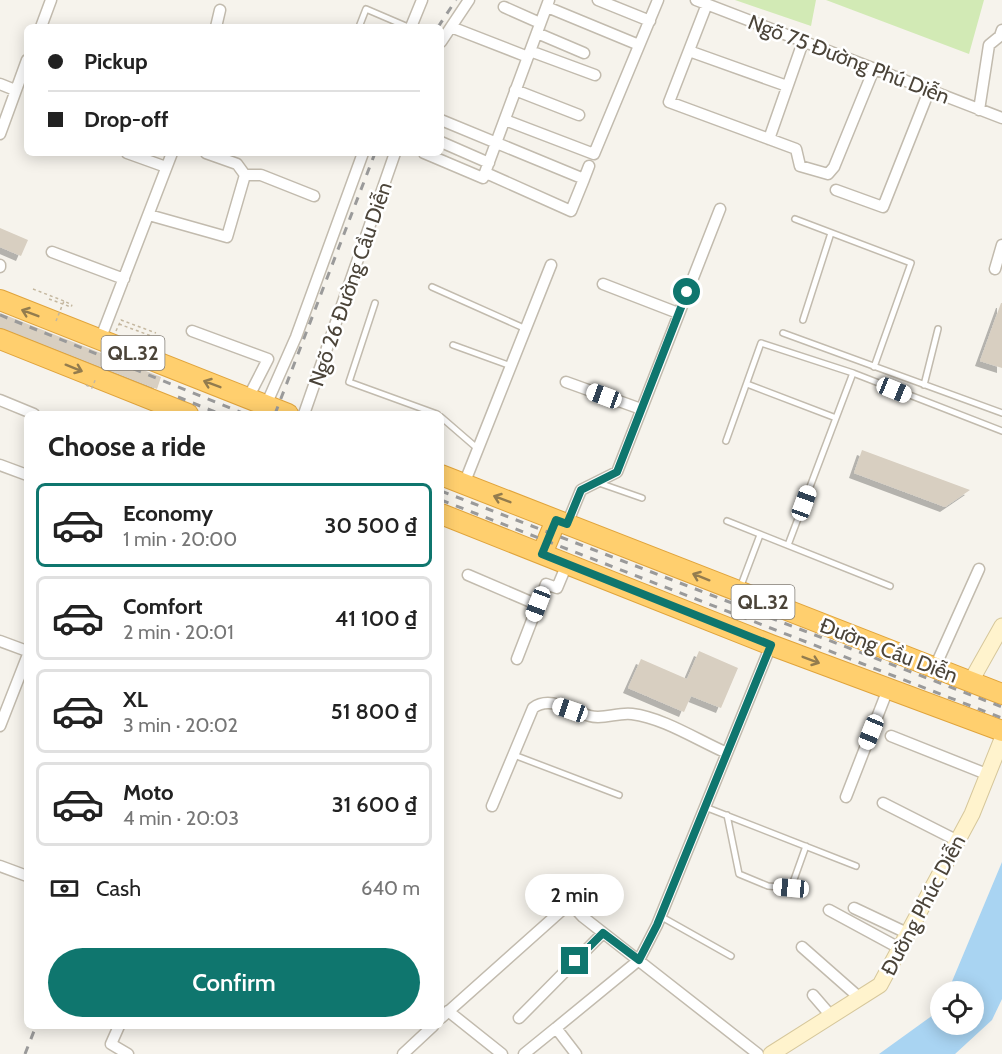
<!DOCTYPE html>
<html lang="en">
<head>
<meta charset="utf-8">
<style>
  body { margin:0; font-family:Cabin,sans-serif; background:#f6f6f6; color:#222; height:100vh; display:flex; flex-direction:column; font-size:22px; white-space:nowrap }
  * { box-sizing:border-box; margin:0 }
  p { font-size:20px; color:#767676 }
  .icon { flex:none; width:33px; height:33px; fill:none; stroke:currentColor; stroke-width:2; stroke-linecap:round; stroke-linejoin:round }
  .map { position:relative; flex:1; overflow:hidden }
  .panel { position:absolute; left:24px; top:411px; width:420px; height:618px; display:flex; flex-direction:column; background:#fff; border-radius:9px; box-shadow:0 3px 15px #0003 }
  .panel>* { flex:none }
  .top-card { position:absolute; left:24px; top:24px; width:420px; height:132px; border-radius:9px; box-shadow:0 3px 15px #0003; display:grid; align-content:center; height:132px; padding:0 24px; background:#fff }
  .controls { position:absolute; left:930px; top:981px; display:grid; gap:12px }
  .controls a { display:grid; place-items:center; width:54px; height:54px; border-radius:50%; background:#fff; box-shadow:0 3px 15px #0003; font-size:30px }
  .end { position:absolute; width:27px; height:27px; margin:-14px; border:8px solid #0f766e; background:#fff; box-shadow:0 0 0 3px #fff }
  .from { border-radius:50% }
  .bubble { position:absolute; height:42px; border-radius:21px; background:#fff; box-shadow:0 3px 15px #0003; font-size:20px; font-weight:600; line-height:42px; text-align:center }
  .car { position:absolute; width:18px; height:36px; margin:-18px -9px; border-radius:8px; box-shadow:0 0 4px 2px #0007; background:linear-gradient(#fff 24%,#345 0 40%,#fff 0 76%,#345 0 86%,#fff 0) }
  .top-card b { display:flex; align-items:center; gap:21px; height:57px; font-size:22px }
  .top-card b+b { border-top:2px solid #e0e0e0 }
  .top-card i { width:15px; height:15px; background:#222 }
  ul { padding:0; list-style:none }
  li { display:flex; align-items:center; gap:18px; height:84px; margin:0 12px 9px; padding:0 12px; border:3px solid #e0e0e0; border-radius:9px }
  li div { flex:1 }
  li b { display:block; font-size:22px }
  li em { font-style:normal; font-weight:600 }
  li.on { border-color:#0f766e }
  li>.icon { width:54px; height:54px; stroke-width:1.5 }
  h2 { padding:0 24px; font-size:27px; line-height:72px }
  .pay { display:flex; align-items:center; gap:15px; height:66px; padding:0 24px; font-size:22px }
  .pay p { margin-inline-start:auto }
  .primary-button { display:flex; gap:12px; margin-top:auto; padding:12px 24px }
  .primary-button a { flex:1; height:69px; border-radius:36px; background:#0f766e; color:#fff; font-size:24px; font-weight:600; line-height:69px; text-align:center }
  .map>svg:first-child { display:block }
</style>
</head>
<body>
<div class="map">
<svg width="1002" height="1054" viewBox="0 0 1002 1054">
  <defs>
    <filter id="shadow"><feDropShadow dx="-5" dy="5" stdDeviation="0" flood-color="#0004"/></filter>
  </defs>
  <rect width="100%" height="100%" fill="#f6f3ec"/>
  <path fill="#d2eab5" d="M 735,0 L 816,0 L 811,26 Z
    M 826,0 L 984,0 L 969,54 Z"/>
  <path fill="#a9d4f2" d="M 1002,862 L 1002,999 L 992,1020 L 955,1054 L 879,1054 L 940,1010 L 940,1024 L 974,1024 L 974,992 L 948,991 Z"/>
  <path fill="#d8cfc1" filter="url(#shadow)" d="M 0,228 L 28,240 L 21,256 L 0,247 Z
    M 1001,303 L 1002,303 L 1002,368 L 980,361 Z
    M 0,313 L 161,377 L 157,389 L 0,327 Z
    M 862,450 L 970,490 L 945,507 L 854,473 Z
    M 699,651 L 738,668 L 721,708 L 691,696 L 684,712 L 628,688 L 641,659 L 687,679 Z"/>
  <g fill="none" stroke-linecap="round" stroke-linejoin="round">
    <g stroke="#c2bbae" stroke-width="8">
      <path id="lane" d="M 359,27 L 366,9 L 408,27
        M 795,219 L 911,263 L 874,367
        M 432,287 L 526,329
        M 375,303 L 349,382 L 437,414
        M 803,320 L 831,233
        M 783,333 L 1002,413
        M 453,345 L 511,366
        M 853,373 L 1002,431
        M 747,384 L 836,418
        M 924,385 L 938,329
        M 441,417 L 478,449
        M 726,441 L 761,343 L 853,373 L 788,545
        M 599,483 L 642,498
        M 727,521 L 890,586
        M 740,588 L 760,535
        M 514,755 L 619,795
        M 705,807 L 856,866
        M 727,815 L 739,874 L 768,886 L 791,888 L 806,846
        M 660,916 L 731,956"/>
    </g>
    <g stroke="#c2bbae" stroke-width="13">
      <path id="street" d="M 598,0 L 650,21
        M 696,0 L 1002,118
        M 707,4 L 669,102 L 796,149 L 800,166 L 828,174 L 834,167 L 874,69
        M 504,7 L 540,23
        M 547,7 L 639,45
        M 41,27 L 51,0
        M 216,27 L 220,10
        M 411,27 L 422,0
        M 451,27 L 528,57
        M 537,33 L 584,53
        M 441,42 L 469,0
        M 530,51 L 595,75
        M 689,51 L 787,86
        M 0,84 L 15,90
        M 515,90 L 579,115
        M 979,110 L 989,45 L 1000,36 L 1002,30
        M 441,120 L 584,179 L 589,166
        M 505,120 L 594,154 L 658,0
        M 0,134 L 27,60
        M 769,139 L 803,42
        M 441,142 L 489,163
        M 127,153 L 166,167
        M 206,153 L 237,164 L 245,175
        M 424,153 L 483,178 L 549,0
        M 486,173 L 571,211 L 584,179
        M 245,175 L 261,175 L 314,196
        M 836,190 L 883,207 L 929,91
        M 149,215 L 227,237 L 245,175
        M 52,252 L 124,279
        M 0,265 L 0,267
        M 995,269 L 1002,245
        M 603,284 L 678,313
        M 192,331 L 268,359 L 248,398
        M 100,340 L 172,153
        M 566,382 L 641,409
        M 0,400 L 34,414
        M 266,405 L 296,337 L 363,153
        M 304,414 L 395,153
        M 0,465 L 27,475
        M 464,484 L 551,265
        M 567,524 L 581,490 L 617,472 L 720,209
        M 468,575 L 538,605
        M 0,641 L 27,651
        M 517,659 L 546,584 L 557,588 L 567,564
        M 935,667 L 979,569
        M 0,726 L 27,657
        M 891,736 L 989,775
        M 846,797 L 888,689
        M 883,803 L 958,841
        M 492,806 L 533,708 C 550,695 571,711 590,716 C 603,720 618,712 632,714 C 664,718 697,740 727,753
        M 0,866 L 27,876
        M 854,908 L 909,934
        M 829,910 L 901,949
        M 802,947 L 861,999
        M 813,995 L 832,1017
        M 448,1011 L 502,1054
        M 441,1018 L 570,903 L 583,917 L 758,1054
        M 519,1018 L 603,933
        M 119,1026 L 111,1044 L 128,1054
        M 556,1028 L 639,960 L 657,925 L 771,645
        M 403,1054 L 433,1026
        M 524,1054 L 556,1028 L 576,1054"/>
    </g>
    <g stroke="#d6c79b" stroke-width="17">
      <path id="secondary" d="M 971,681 L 1002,626
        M 771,1054 L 880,985 L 972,814 L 1002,739"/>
    </g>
    <g stroke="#e0a43c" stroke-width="22">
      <path id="highway" d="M 0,300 L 288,414
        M 0,339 L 188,414
        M 441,475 L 1002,694
        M 441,514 L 771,645 L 1002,731
        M 542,554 L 556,520"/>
    </g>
    <path stroke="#c4b79f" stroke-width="1.5" stroke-dasharray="3 3" stroke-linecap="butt" d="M 33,289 L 64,301
      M 49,299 L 71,307 L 72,305
      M 119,324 L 154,337
      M 116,331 L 121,320 L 156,333"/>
    <use href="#lane" stroke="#fff" stroke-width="5"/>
    <use href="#street" stroke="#fff" stroke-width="10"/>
    <use href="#secondary" stroke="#fff3cd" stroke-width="15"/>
    <use href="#highway" stroke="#ffcf6e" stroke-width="20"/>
    <path stroke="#9a9a9a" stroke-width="3" stroke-dasharray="8 8" stroke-linecap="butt" d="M 438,27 L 456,0
      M 0,315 L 245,414
      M 178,397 L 220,414
      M 275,414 L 375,153
      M 441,491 L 1002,707
      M 441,500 L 1002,718
      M 25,1054 L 36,1026"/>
    <path stroke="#c4b79f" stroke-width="1.5" stroke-dasharray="3 3" stroke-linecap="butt" d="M 56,321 L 64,301 L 72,305
      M 86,385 L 92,388 L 96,378"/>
  </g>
  <defs><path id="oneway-shaft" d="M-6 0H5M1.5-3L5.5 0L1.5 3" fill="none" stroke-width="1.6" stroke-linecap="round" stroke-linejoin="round" transform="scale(1.5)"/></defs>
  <g stroke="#937c4e">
    <use href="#oneway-shaft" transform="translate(30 313) rotate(-159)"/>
    <use href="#oneway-shaft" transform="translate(74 368) rotate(22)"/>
    <use href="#oneway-shaft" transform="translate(212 384) rotate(-159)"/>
    <use href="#oneway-shaft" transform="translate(502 499) rotate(-159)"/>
    <use href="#oneway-shaft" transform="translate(701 577) rotate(-158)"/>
    <use href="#oneway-shaft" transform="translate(811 660) rotate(21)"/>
  </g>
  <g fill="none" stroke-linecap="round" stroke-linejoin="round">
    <path stroke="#0f766e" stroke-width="8" d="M 575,961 L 603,933 L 639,960 L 657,925 L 771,645 L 542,554 L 556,520 L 567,524 L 581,490 L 617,472 L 687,292"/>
  </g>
  <g text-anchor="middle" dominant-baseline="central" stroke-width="5" stroke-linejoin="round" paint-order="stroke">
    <g fill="#fff" stroke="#817c74" stroke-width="1.5">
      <rect x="101.5" y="336" width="63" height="34" rx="4.5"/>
      <rect x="731.5" y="585" width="63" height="34" rx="4.5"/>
    </g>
    <g font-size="20" font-weight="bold" fill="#4b4439">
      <text x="133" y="353">QL.32</text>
      <text x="763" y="602">QL.32</text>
    </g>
    <g font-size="21" fill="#4b4439" stroke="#fff">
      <text transform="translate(849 59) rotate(21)">Ngõ 75 Đường Phú Diễn</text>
      <text transform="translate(350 284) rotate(-71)">Ngõ 26 Đường Cầu Diễn</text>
      <text transform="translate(889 650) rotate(21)">Đường Cầu Diễn</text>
      <text transform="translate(923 905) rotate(-62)">Đường Phúc Diễn</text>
    </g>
  </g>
</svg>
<div class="controls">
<a><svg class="icon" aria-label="locate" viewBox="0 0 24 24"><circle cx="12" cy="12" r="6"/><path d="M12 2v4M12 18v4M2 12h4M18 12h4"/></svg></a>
</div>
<i class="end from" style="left:687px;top:292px"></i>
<i class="end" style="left:575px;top:961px"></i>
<div class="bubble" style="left:525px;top:874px;width:99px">2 min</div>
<i class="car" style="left:894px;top:390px;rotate:112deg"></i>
<i class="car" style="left:604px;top:396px;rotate:290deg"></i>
<i class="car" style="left:804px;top:503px;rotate:20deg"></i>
<i class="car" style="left:538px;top:604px;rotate:201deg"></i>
<i class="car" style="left:570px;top:710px;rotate:289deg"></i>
<i class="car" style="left:871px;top:732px;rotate:202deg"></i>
<i class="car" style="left:791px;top:888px;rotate:275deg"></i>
<div class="top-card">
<b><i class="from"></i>Pickup</b>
<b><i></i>Drop-off</b>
</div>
<section class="panel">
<h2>Choose a ride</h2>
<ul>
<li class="on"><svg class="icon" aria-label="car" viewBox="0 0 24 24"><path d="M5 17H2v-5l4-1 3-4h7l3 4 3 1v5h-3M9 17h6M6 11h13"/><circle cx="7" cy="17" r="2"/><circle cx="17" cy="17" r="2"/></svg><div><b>Economy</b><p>1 min · 20:00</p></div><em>30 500 ₫</em></li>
<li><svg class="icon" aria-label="car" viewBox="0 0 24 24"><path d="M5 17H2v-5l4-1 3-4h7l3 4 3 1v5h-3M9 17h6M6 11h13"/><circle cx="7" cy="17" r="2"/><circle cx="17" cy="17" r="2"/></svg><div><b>Comfort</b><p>2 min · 20:01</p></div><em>41 100 ₫</em></li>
<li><svg class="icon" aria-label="car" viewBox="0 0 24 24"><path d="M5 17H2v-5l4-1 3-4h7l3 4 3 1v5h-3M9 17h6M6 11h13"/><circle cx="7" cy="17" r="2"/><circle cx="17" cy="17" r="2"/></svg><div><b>XL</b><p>3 min · 20:02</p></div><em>51 800 ₫</em></li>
<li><svg class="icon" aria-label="car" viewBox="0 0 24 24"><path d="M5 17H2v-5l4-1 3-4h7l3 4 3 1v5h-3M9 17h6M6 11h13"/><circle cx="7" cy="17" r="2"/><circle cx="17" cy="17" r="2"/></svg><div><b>Moto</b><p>4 min · 20:03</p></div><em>31 600 ₫</em></li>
</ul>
<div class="pay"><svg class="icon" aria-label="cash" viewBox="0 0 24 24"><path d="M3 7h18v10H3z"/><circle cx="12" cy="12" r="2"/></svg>Cash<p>640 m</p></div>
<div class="primary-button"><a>Confirm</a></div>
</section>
</div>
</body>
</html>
